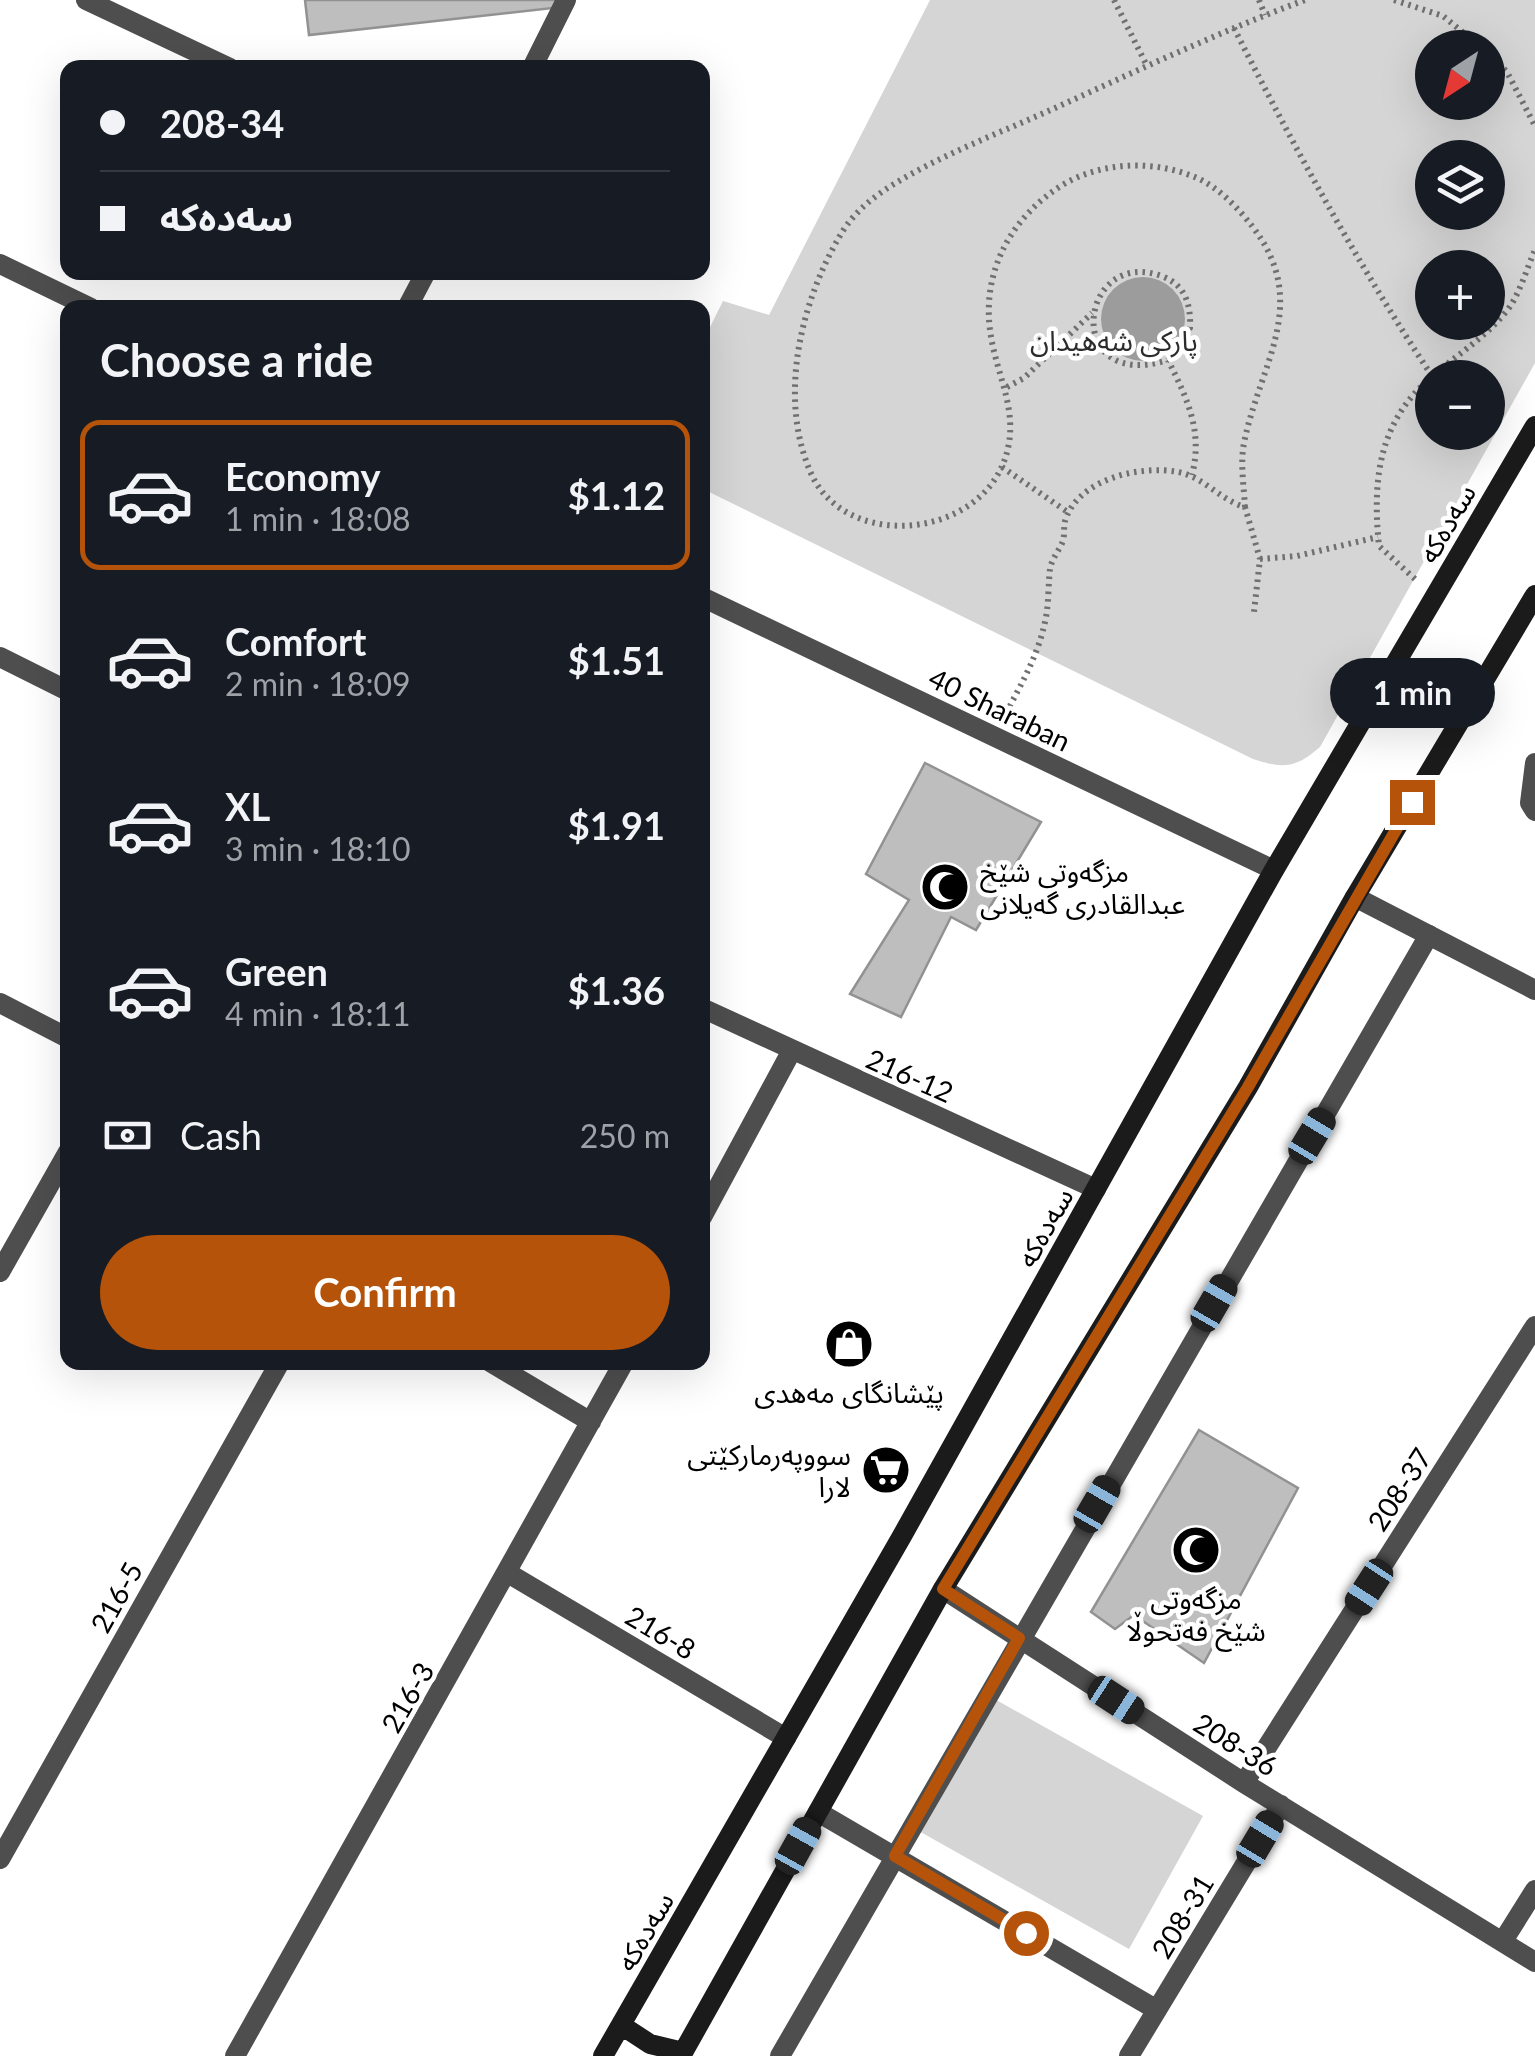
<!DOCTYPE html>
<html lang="en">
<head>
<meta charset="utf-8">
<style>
  body { margin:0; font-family:Lato,"Noto Sans Arabic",sans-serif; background:#242831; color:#f1f3f6; height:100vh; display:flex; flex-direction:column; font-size:38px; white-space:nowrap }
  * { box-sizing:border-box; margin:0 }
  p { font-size:32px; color:#9ea1a6 }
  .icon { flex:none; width:55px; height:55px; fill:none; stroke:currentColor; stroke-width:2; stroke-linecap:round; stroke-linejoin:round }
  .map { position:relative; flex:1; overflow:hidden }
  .panel { position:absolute; left:60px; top:300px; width:650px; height:1070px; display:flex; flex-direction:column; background:#171b24; border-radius:20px; box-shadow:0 10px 40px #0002 }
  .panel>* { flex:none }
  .guide { position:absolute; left:60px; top:60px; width:650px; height:220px; border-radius:20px; box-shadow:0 10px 40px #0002; display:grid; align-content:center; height:220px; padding:0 40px; background:#171b24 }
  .needle { width:65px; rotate:216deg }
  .tools { position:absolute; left:1415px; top:30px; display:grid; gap:20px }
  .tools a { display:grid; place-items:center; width:90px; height:90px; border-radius:50%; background:#171b24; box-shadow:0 10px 40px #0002; font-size:50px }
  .end { position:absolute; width:45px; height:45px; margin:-22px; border:12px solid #b45309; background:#fff; box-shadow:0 0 0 5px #fff }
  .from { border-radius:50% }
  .bubble { position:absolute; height:70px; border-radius:35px; background:#171b24; box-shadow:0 10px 40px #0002; font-size:32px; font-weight:700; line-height:70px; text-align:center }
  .car { position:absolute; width:30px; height:60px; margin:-30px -15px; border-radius:12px; box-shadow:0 0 8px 2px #0007; background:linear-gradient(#222 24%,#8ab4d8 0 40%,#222 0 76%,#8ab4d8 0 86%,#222 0) }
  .guide b { display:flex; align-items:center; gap:35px; height:95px; font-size:38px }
  .guide b+b { border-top:2px solid #363941 }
  .guide i { width:25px; height:25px; background:#f1f3f6 }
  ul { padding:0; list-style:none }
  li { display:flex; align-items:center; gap:30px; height:150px; margin:0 20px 15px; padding:0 20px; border:5px solid transparent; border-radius:20px }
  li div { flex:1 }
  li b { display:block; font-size:38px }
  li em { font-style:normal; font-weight:700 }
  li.on { border-color:#b45309 }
  li>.icon { width:90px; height:90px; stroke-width:1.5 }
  h2 { padding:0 40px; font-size:45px; line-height:120px }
  .pay { display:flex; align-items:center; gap:25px; height:110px; padding:0 40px; font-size:38px }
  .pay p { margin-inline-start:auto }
  .primary-button { display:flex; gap:20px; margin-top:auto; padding:20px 40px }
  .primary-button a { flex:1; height:115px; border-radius:60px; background:#b45309; color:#fff; font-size:40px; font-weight:700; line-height:115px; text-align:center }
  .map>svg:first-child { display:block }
</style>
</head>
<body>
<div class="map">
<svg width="1535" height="2056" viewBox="0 0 1535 2056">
  <rect width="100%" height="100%" fill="#fff"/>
  <path fill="#d5d5d5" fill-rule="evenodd" d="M 930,0 L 1535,0 L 1535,363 L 1320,747 C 1296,768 1283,769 1253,759 L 703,489 L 702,343 L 723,301 L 769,315 ZM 1432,48 L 1488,48 L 1488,102 L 1432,102 ZM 1432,158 L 1488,158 L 1488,212 L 1432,212 ZM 1432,268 L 1488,268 L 1488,322 L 1432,322 ZM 1432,378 L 1488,378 L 1488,432 L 1432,432 Z
    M 991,1697 L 1203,1816 L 1129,1949 L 917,1830 Z"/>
  <path fill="#9c9c9c" d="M1101 319a42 42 0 1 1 84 0a42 42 0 1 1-84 0Z"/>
  <path fill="#bebebe" stroke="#929292" stroke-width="2.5" d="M 305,0 L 561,0 L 562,7 L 309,35 Z
    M 925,763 L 1041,822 L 976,930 L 951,917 L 901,1017 L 850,994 L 909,900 L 866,874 Z
    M 1199,1430 L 1298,1488 L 1204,1663 L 1134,1615 L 1115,1629 L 1091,1612 Z"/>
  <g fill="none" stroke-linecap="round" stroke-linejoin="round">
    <path stroke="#707070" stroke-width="6" stroke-dasharray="2.5 5" stroke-linecap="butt" d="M 1114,0 L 1147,66
      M 1259,0 L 1265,15
      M 1394,0 L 1443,16 L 1482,48
      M 1234,28 C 1294,147 1358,265 1432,376
      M 1488,53 L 1507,72 L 1535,126
      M 1168,360 L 1190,328 C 1191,306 1186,286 1164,277 C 1079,243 1060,394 1168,360 C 1188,400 1203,432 1192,475
      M 1007,387 L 1024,378 L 1092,313
      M 1002,467 L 1069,513
      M 1245,507 C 1244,487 1240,463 1244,443 C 1260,363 1312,303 1252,226 C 1238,208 1218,187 1197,178 C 1156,160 1104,161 1064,184 C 1013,215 982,269 990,330 C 996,378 1023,415 1003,464 C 971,541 842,549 810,471 C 778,396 801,301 841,234 C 854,212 873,197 894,184 C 940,156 994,135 1044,113 C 1130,74 1216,33 1305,0
      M 1260,559 L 1297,556 L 1378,537
      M 1415,579 L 1379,546 C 1372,477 1379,419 1436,373 C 1460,353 1485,337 1505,313 C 1519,297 1526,270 1535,250
      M 1006,713 C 1022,683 1038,655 1045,622 C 1049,605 1048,586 1050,569 C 1052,558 1059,551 1063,541 C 1065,534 1063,525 1066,518 C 1081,478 1141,465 1178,472 C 1204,477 1220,500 1245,507 L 1260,559 L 1254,612"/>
    <path stroke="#4e4e4e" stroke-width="20" d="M 86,0 L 230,68
      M 532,68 L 566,0
      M 407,308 L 426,272"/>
    <path stroke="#4e4e4e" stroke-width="20" d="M 0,657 L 68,691
      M 1535,763 L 1530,803 L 1535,811
      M 0,1003 L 68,1038
      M 702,1008 L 1096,1189
      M 702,1217 L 791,1052
      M 0,1272 L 68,1152
      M 490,1362 L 591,1422
      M 508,1573 L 786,1738
      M 943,1589 L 1244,1783 L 1535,1962
      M 1244,1783 L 1535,1326
      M 818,1812 L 1157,2010
      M 0,1859 L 280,1362
      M 1503,1941 L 1535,1890
      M 235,2056 L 624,1362
      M 780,2056 L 1429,935
      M 1129,2056 L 1281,1805"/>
    <path stroke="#4e4e4e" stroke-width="20" d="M 0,264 L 91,308
      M 702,597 L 1274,870
      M 1355,897 L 1535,990"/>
    <path stroke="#1b1b1b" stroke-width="20" d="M 621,2025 L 650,2044 L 683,2052
      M 603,2056 L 902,1536 L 1274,870 L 1535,426
      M 681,2056 L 943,1589 L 1248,1087 L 1355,897 L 1535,595"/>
  </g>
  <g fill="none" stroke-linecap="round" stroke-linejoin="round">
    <path stroke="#b45309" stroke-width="12" d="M 1026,1933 L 895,1856 L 1019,1638 L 943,1589 L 1248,1087 L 1412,802"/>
  </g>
  <defs>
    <g id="mosque-disc" transform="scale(2.5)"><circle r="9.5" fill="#000" stroke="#fff"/><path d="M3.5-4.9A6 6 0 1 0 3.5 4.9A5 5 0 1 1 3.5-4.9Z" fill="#fff"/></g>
    <g id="shop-disc" transform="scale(2.5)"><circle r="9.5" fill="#000" stroke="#fff"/><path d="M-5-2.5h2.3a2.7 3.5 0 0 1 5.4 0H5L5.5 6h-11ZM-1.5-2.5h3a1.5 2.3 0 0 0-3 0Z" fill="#fff"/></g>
    <g id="supermarket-disc" transform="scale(2.5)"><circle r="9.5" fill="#000" stroke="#fff"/><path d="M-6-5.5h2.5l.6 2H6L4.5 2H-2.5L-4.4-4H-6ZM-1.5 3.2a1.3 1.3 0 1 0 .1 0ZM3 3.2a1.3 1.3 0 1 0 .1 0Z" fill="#fff"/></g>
  </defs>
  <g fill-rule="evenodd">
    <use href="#mosque-disc" x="945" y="887"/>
    <use href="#shop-disc" x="849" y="1344"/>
    <use href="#supermarket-disc" x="886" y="1470"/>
    <use href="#mosque-disc" x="1196" y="1550"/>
  </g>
  <g text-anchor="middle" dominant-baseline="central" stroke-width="9" stroke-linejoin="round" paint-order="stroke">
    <g font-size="28" fill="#2c2c2c" stroke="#fff">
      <text x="1114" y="340">پارکی شەهیدان</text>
    </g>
    <g font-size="28" fill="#000" stroke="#fff">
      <text transform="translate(1446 523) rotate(-60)">سەدەکە</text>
      <text transform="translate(1000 709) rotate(26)">40 Sharaban</text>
      <text transform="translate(910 1075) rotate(24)">216-12</text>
      <text transform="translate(1044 1227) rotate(-61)">سەدەکە</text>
      <text transform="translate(1399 1489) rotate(-57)">208-37</text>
      <text transform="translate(116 1597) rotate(-61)">216-5</text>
      <text transform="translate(661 1632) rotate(31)">216-8</text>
      <text transform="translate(407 1697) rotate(-60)">216-3</text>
      <text transform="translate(1236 1744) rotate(32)">208-36</text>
      <text transform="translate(1182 1916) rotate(-59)">208-31</text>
      <text transform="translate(644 1931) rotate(-60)">سەدەکە</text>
    </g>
    <g font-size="28" fill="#000" stroke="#fff">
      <text x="980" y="871" text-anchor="start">مزگەوتی شێخ<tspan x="980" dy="32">عبدالقادری گەیلانی</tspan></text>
      <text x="849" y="1392">پێشانگای مەهدی</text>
      <text x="851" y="1454" text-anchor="end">سووپەرمارکێتی<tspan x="851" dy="32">لارا</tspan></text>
      <text x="1196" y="1598">مزگەوتی<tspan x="1196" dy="32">شێخ فەتحوڵا</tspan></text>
    </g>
  </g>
</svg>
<div class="tools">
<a><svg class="needle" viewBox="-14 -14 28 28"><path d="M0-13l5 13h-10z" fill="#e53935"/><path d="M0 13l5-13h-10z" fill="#9ea1a6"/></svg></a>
<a><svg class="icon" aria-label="layers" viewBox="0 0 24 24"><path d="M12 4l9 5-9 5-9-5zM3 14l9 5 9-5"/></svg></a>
<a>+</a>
<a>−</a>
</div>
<i class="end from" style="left:1026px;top:1933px"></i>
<i class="end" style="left:1412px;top:802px"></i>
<div class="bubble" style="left:1330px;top:658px;width:165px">1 min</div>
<i class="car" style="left:1312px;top:1136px;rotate:31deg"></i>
<i class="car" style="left:1214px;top:1303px;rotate:30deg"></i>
<i class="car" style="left:1097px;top:1504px;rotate:30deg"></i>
<i class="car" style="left:1369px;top:1587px;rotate:213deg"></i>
<i class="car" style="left:1116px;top:1700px;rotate:123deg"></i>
<i class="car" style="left:1260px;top:1839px;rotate:31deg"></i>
<i class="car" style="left:798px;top:1846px;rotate:29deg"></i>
<div class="guide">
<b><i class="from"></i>208-34</b>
<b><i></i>سەدەکە</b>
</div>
<section class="panel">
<h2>Choose a ride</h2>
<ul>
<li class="on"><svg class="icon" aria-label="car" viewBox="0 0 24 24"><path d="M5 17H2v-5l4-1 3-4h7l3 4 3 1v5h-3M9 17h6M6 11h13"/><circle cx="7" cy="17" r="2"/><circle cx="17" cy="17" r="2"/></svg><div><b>Economy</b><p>1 min · 18:08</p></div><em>$1.12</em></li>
<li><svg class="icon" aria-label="car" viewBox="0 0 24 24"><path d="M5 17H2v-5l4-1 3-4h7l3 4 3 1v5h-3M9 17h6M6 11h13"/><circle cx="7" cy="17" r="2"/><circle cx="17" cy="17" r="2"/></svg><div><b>Comfort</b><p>2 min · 18:09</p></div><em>$1.51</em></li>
<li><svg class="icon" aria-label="car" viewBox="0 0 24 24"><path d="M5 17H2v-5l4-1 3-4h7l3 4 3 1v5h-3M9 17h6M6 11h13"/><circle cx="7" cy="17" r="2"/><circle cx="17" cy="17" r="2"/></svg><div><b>XL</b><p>3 min · 18:10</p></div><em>$1.91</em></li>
<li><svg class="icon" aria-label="car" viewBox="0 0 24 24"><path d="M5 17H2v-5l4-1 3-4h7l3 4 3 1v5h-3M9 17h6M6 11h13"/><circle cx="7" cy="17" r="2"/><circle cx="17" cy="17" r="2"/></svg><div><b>Green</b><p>4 min · 18:11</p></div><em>$1.36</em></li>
</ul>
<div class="pay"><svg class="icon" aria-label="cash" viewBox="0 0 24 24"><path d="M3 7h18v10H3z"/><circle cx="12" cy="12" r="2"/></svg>Cash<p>250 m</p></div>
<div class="primary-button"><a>Confirm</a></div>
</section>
</div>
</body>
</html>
